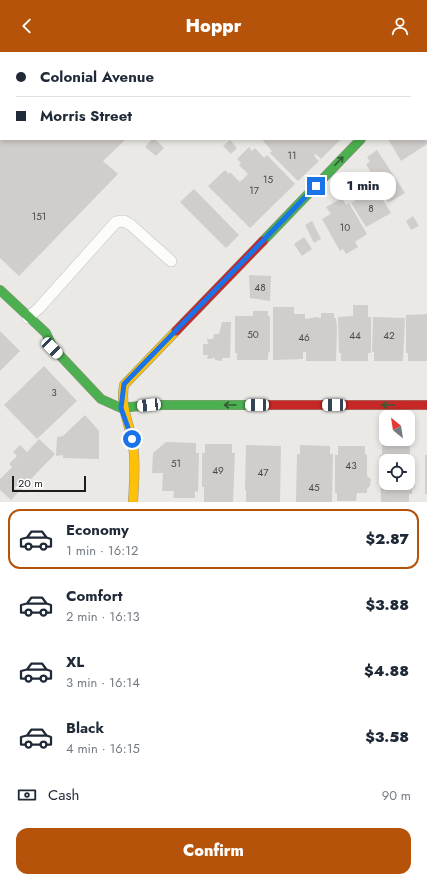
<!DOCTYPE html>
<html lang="en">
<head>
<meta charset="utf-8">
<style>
  body { margin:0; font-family:Jost,sans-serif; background:#f2f2f3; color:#1f2937; height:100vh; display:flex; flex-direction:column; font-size:15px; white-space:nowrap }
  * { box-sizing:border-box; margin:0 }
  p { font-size:13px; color:#747a83 }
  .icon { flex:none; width:22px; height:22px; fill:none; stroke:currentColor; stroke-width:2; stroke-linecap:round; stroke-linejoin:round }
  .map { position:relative; height:450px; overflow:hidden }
  .panel { display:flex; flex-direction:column; background:#fff; flex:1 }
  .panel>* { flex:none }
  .top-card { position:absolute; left:0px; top:0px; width:427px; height:88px; box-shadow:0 2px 6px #0003; display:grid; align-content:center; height:88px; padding:0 16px; background:#fff }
  .needle { width:26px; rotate:330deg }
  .controls { position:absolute; left:379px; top:358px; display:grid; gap:8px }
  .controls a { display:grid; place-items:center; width:36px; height:36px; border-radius:8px; background:#fff; box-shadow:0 2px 6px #0003; font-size:20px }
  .scale { position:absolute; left:12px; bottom:10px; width:74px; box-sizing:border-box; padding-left:4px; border:2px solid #1d1d1d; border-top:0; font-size:11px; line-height:14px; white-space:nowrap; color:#1d1d1d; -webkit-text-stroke:3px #fff; paint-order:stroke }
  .end { position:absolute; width:18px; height:18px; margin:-9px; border:5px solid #1a73e8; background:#fff; box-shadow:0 0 0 2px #fff }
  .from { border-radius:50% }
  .bubble { position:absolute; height:28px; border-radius:12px; background:#fff; box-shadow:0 2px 6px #0003; font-size:13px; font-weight:800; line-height:28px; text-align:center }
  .car { position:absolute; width:12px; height:24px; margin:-12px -6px; border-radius:5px; box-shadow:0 0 3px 1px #0007; background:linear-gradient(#fff 24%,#345 0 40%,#fff 0 76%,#345 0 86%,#fff 0) }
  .top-card b { display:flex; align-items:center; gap:14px; height:38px; font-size:15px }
  .top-card b+b { border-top:1px solid #e0e1e3 }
  .top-card i { width:10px; height:10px; background:#1f2937 }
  ul { padding:7px 0 0; list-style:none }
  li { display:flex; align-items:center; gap:12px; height:60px; margin:0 8px 6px; padding:0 8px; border:2px solid transparent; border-radius:12px }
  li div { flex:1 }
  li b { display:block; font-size:15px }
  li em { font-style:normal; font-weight:800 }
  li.selected { border-color:#b45309 }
  li>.icon { width:36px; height:36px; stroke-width:1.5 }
  .pay { display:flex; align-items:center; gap:10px; height:44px; padding:0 16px; font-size:15px }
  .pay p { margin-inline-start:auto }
  .button { display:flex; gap:8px; margin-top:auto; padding:8px 16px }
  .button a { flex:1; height:46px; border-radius:12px; background:#b45309; color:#fff; font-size:16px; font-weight:800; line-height:46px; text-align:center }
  header { display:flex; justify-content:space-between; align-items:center; height:52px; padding:0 16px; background:#b45309; color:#fff; font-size:18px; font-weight:800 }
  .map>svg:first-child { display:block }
</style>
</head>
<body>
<header><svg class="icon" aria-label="back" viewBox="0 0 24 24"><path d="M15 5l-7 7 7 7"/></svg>Hoppr<svg class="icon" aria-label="person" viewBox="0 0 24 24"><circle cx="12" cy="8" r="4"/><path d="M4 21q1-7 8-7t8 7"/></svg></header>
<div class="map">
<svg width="427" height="450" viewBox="0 0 427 450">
  <rect width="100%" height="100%" fill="#ebe9e6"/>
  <path fill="#d0cdcb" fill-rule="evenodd" d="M 0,87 L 126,87 L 103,109 L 118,122 L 19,224 L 0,206 Z
    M 152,87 L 155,87 L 164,96 L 156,104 L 145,95 Z
    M 265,87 L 341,87 L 321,107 L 316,102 L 314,104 L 319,109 L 298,129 L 270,101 L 272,99 L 263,89 Z
    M 388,87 L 427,87 L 427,92 L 401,109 Z
    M 230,88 L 237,96 L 231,102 L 223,94 Z
    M 249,95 L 252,99 L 255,96 L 264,106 L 267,103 L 295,132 L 250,176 L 208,134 L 225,118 L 229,122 L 230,120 L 240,130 L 248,122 L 239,113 L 241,111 L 237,107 Z
    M 377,98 L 405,141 L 388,151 L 366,112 L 370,110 L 367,105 Z
    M 376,136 L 391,161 L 366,175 L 351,151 Z
    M 194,137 L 239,183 L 226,196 L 180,150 Z
    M 342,146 L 346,153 L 349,151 L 367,182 L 355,190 L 358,195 L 346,202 L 343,197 L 340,199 L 322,167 L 331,162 L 326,155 Z
    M 413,164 L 419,174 L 411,178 L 406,169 Z
    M 312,169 L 321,187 L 314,191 L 305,173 Z
    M 304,185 L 312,197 L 302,204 L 294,192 Z
    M 249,223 L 271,224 L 270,249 L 250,246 Z
    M 353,253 L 368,253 L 368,265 L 371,265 L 371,301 L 368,301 L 368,309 L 341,309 L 341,301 L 339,301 L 338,265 L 353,264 Z
    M 273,255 L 294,255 L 294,262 L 305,262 L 305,267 L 316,265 L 321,266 L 321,261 L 334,261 L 334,266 L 336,266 L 337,276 L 336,309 L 306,309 L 306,300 L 303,300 L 303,307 L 273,308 Z
    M 253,259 L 268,259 L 268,264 L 270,264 L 270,300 L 268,301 L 268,308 L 237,308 L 237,301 L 235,301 L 235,264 L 253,264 Z
    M 427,262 L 427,309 L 408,309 L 408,301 L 406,301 L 406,263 Z
    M 373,265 L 405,266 L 403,309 L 374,309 L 374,300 L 372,300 Z
    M 222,270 L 231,270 L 230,306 L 222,306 L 222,309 L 215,308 L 215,306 L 207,307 L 208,303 L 203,303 L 203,292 L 208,292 L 207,287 L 213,287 L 214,282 L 219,282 Z
    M 0,279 L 20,299 L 0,319 Z
    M 44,314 L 77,349 L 37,387 L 4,353 Z
    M 85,363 L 99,379 L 99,407 L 63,406 L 63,403 L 56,404 L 57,385 L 63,384 Z
    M 39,387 L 55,402 L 11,448 L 0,438 L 0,427 L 12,415 L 9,412 L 17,404 L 13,400 L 20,393 L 27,400 Z
    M 166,390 L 196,391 L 196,401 L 199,401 L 198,440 L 195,439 L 195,446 L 173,446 L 174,439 L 162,439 L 163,421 L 152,421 L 153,401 Z
    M 205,392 L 232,392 L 232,401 L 235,401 L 233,450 L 204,450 L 204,435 L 202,435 L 202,401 L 205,401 Z
    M 246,393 L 281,394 L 280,450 L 246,450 L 246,438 L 245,438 Z
    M 300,393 L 330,394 L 330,402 L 333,402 L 332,450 L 296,450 L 297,402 L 300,402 Z
    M 382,393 L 410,394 L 410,403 L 412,403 L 412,425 L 415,427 L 415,434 L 412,438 L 412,442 L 409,442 L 409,450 L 381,450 L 380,403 L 382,403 ZM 386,409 L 408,409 L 408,431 L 386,431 Z
    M 338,394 L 365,394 L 365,402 L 367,403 L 367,424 L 371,427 L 370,434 L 367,437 L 367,441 L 357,441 L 356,449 L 337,449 L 337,441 L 335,441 L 335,403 L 338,403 Z
    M 425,403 L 427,403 L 427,442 L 425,442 Z"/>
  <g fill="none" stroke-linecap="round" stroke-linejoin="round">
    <g stroke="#c2c1c0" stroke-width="12">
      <path id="lane" d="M 28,266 L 39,256 L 116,170 L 124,169 L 131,173 L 171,209"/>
    </g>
    <g stroke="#c2c1c0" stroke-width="24">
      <path id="street" d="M 426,39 L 427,38"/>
    </g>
    <g stroke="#93937f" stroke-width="10">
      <path id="fast" d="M 0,27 L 1,26
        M 263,189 L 361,87
        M 0,238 L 46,281 L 53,296 L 101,347 L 121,356 L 149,353 L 264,353"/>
    </g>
    <g stroke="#93937f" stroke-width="10">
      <path id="slow" d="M 25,1 L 26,0
        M 133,450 C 134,431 136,412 133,394 C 130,371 120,357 124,333 L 176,279"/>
    </g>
    <g stroke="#93937f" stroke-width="10">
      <path id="jam" d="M 176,279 L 263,189
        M 264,353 L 427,353"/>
    </g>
    <use href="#lane" stroke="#fcfcfb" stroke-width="11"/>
    <use href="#street" stroke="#fcfcfb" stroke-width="22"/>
    <use href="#fast" stroke="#4caf50" stroke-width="9"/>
    <use href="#slow" stroke="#ffc107" stroke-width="9"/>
    <use href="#jam" stroke="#c62828" stroke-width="9"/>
  </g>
  <defs><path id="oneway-shaft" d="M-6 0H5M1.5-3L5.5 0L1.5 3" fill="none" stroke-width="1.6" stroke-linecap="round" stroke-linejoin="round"/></defs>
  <g stroke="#325f34">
    <use href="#oneway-shaft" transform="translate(339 109) rotate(-46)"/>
    <use href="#oneway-shaft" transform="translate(230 353) rotate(-180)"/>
    <use href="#oneway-shaft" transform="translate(388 353) rotate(-180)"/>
  </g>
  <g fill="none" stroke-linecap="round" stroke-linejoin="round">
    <path stroke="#1a73e8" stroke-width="5" d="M 132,387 L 121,356 L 124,332 L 316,134"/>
  </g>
  <g text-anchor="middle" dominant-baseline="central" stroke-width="3" stroke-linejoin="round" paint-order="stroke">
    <g font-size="10" fill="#4a4948">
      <text x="292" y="103">11</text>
      <text x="268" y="127">15</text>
      <text x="254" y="138">17</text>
      <text x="371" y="156">8</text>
      <text x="39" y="164">151</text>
      <text x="345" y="175">10</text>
      <text x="260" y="235">48</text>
      <text x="253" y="282">50</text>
      <text x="355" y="283">44</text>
      <text x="389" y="283">42</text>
      <text x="304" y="285">46</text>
      <text x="54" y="340">3</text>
      <text x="176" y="411">51</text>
      <text x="351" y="413">43</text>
      <text x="218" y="418">49</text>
      <text x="263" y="420">47</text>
      <text x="314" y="435">45</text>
    </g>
  </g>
</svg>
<div class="controls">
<a><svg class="needle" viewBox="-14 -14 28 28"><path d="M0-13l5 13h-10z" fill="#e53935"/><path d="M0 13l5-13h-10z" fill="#747a83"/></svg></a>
<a><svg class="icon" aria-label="locate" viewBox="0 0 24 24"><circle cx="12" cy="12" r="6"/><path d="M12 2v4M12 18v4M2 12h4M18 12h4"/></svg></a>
</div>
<div class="scale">20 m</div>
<i class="end from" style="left:132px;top:387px"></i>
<i class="end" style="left:316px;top:134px"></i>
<div class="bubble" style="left:330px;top:120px;width:66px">1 min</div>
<i class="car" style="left:52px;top:296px;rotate:135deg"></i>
<i class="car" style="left:149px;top:353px;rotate:264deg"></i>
<i class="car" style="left:257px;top:353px;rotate:270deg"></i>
<i class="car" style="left:334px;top:353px;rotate:270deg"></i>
<div class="top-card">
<b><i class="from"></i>Colonial Avenue</b>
<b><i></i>Morris Street</b>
</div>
</div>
<section class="panel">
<ul>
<li class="selected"><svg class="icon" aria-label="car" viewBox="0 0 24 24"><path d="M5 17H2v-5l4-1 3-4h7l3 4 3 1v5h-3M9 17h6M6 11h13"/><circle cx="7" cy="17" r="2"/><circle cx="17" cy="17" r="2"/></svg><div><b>Economy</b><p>1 min · 16:12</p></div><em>$2.87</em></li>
<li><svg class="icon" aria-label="car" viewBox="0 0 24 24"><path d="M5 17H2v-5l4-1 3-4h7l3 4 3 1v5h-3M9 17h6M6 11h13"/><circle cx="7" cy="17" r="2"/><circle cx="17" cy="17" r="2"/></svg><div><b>Comfort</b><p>2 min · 16:13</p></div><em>$3.88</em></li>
<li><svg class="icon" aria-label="car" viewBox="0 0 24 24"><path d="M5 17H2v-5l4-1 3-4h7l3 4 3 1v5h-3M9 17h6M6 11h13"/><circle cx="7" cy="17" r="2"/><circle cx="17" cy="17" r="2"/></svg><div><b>XL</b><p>3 min · 16:14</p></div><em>$4.88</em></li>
<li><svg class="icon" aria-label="car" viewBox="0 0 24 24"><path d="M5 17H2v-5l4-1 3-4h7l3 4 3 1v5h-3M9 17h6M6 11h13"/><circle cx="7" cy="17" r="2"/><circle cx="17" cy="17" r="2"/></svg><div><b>Black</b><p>4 min · 16:15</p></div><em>$3.58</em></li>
</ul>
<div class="pay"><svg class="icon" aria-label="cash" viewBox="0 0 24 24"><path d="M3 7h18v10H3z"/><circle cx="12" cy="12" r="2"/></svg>Cash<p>90 m</p></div>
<div class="button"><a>Confirm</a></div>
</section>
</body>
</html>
